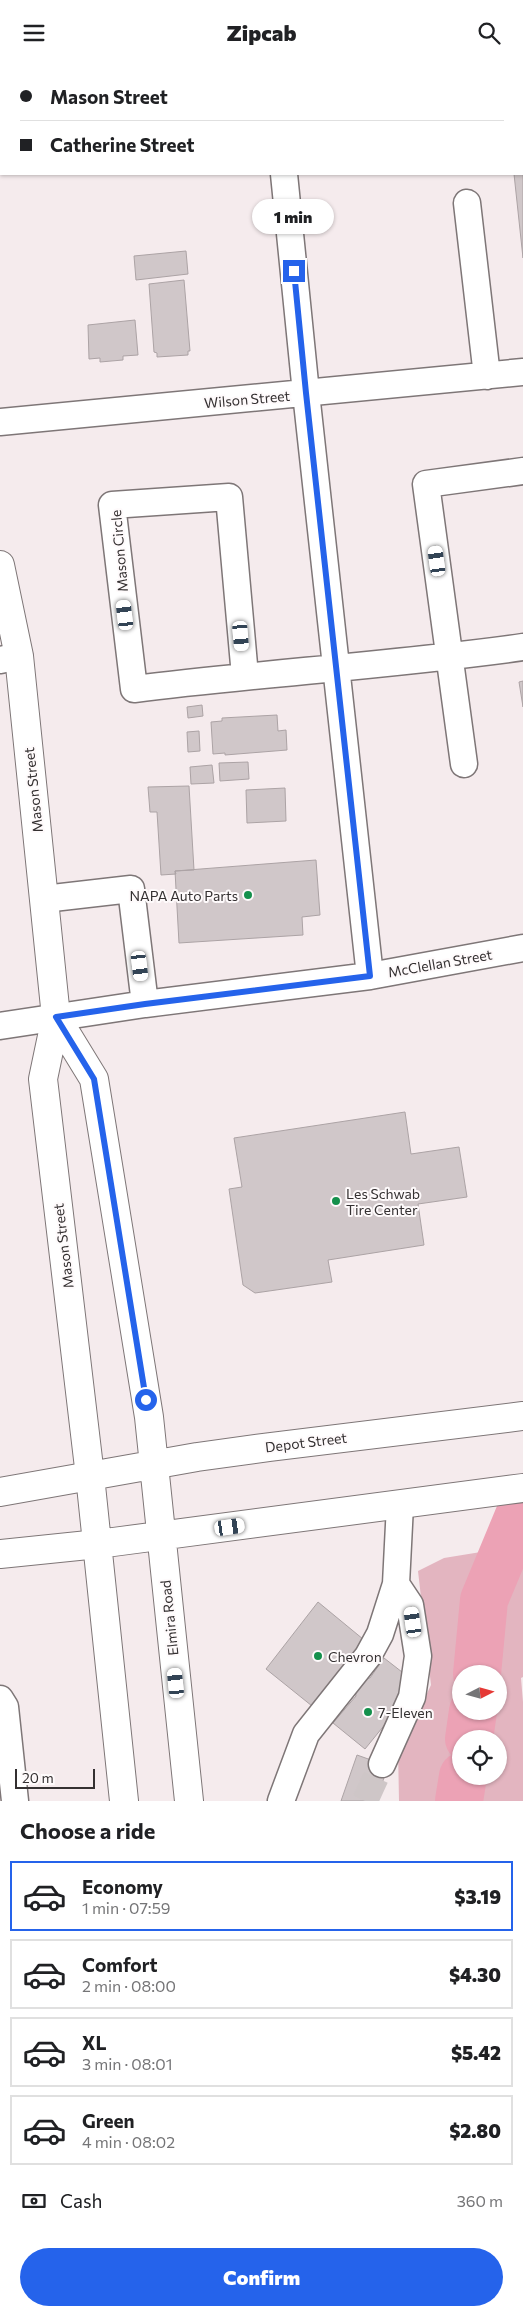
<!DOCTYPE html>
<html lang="en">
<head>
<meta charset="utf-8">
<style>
  body { margin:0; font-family:Commissioner,sans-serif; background:#f6f6f6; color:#202124; height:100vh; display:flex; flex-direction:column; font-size:19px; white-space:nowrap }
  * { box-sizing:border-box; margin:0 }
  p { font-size:16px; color:#757577 }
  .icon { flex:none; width:28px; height:28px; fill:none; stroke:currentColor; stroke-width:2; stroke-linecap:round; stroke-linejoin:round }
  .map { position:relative; height:1736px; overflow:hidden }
  .details { display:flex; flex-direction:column; background:#fff; flex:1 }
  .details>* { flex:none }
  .hud { position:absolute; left:0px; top:0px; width:524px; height:110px; box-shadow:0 1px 4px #0004; display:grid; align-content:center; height:110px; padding:0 20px; background:#fff }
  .needle { width:32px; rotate:84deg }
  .fabs { position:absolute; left:452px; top:1600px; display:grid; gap:10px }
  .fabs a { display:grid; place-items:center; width:55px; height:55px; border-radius:50%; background:#fff; box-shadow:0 1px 4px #0004; font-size:25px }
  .scale { position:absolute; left:15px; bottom:12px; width:80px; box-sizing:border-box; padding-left:5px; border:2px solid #343031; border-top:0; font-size:14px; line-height:18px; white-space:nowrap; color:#343031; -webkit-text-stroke:4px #fefafb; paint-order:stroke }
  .end { position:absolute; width:22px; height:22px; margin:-11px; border:6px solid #2563eb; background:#fff; box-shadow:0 0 0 2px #fff }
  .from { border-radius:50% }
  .bubble { position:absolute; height:35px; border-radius:18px; background:#fff; box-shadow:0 1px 4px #0004; font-size:16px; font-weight:800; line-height:35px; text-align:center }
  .car { position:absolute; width:15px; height:30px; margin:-15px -8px; border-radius:6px; box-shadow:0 0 4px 1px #0007; background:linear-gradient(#fff 24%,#345 0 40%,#fff 0 76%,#345 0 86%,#fff 0) }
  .hud b { display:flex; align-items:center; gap:18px; height:48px; font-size:19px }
  .hud b+b { border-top:1px solid #e0e0e0 }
  .hud i { width:12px; height:12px; background:#202124 }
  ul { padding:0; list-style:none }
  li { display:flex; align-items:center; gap:15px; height:70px; margin:0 10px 8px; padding:0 10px; border:2px solid #e0e0e0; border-radius:0px }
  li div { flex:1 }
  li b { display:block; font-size:19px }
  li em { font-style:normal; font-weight:800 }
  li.active { border-color:#2563eb }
  li>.icon { width:45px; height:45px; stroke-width:1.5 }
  h2 { padding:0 20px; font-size:22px; line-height:60px }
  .pay { display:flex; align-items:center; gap:12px; height:55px; padding:0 20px; font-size:19px }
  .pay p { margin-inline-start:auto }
  .primary-button { display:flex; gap:10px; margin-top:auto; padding:10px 20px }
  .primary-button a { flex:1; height:58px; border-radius:30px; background:#2563eb; color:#fff; font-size:20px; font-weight:800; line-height:58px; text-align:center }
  header { display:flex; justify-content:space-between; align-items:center; height:65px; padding:0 20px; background:#fff; font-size:22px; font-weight:800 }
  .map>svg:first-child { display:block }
</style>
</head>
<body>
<header><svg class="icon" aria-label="menu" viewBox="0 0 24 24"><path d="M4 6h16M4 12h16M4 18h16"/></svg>Zipcab<svg class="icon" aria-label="search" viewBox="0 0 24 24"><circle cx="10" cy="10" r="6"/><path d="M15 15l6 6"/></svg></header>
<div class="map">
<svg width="523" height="1736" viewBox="0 0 523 1736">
  <rect width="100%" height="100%" fill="#f5ebed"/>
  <path fill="#e3b5c0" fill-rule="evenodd" d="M 523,1480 L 523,1612 L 521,1613 L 523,1637 L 523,1736 L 399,1736 L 398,1683 L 402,1681 L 431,1620 L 418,1506 L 444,1493 ZM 461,1609 L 499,1609 L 499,1646 L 461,1646 ZM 461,1674 L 499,1674 L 499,1711 L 461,1711 Z"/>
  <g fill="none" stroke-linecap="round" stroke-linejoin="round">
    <path stroke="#eca2b5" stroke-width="48" d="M 477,1609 L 484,1535 L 523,1441
      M 469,1674 L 473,1646
      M 459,1736 L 463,1711"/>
  </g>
  <path fill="#d0c7c9" stroke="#aca3a5" d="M 523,35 L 523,86 L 522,86 L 522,35 Z
    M 523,86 L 523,193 L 514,109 L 522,109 Z
    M 186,186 L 188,209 L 136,215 L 134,191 Z
    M 184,215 L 190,286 L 188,286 L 188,290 L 157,292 L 157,288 L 154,287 L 149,219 Z
    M 135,255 L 138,290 L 123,291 L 123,295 L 100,297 L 100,293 L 89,294 L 88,260 Z
    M 523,616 L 523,642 L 519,617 Z
    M 202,640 L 203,651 L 188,653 L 187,642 Z
    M 277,650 L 278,666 L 286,665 L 287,685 L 225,690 L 225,688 L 213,689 L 211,657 L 222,656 L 222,653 Z
    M 199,666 L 200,686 L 188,687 L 187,667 Z
    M 248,697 L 249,714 L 220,716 L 219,698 Z
    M 212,700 L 214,718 L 191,719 L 190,702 Z
    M 189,721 L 194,805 L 175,806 L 176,809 L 161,810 L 157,747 L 150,747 L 148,722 Z
    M 285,723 L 286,756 L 247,758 L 246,725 Z
    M 316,795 L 320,850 L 302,852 L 303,870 L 179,878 L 175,806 Z
    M 405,1047 L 411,1089 L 459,1082 L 467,1132 L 418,1139 L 424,1180 L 328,1195 L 332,1217 L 255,1228 L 243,1220 L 229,1124 L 242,1122 L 234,1073 Z
    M 318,1537 L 369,1579 L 317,1645 L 266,1604 Z
    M 384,1593 L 411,1614 L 404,1636 L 365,1684 L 333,1658 L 356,1631 L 355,1624 L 363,1613 L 370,1613 Z
    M 357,1690 L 388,1701 L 376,1736 L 341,1736 Z"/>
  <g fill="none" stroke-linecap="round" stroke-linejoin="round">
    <path stroke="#cec6c7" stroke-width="26" stroke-dasharray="26 13" stroke-linecap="butt" d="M 365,1736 L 382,1699"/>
    <g stroke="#7e7677" stroke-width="29">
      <path id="minor" d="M 274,0 L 274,1
        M 284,109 L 306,328 L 370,911
        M 467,138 L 487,311
        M 0,357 L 523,307
        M 0,595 L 19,591
        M 245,611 L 229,432 L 112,440 L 134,624 C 263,608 394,600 523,582
        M 464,699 L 426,419 L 523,406
        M 44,834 L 131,824 L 145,939
        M 0,961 L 145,939 L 370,911 L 523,883
        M 0,1634 L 5,1642 L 15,1736
        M 382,1699 L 412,1632 L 418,1591 L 410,1540 L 396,1519
        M 281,1736 L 306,1669 L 368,1591 L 380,1569 L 396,1519 L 400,1440"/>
    </g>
    <g stroke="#7e7677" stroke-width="30">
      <path id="major" d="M 0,500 L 19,591 L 56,952 L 43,1014 L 90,1411 L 124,1736
        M 56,952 L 94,1014 L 149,1352 L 189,1736
        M 90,1411 L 197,1392 L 270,1382 L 523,1351
        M 98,1479 L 523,1423"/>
    </g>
    <g stroke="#7e7677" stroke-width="30">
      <path id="highway" d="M 0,1427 L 90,1411
        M 0,1489 L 98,1479"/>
    </g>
    <use href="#minor" stroke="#fff" stroke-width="26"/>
    <use href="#major" stroke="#fff" stroke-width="28"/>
    <use href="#highway" stroke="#fff" stroke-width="28"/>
  </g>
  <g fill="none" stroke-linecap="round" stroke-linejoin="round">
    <path stroke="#2563eb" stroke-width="6" d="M 146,1335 L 94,1014 L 56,952 L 145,939 L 370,911 L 306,328 L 294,206"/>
  </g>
  <g fill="#14904c" stroke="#fefafb" stroke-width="2">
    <circle cx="248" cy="830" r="5"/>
    <circle cx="336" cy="1136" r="5"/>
    <circle cx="318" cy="1591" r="5"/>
    <circle cx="368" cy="1647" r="5"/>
  </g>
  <g text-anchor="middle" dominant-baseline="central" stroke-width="4" stroke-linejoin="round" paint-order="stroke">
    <g font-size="14" fill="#343031" stroke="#fefafb">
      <text transform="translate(247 334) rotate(-5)">Wilson Street</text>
      <text transform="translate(119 486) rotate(-95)">Mason Circle</text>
      <text transform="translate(33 725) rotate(-96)">Mason Street</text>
      <text transform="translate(440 898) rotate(-10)">McClellan Street</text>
      <text transform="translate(63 1181) rotate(-97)">Mason Street</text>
      <text transform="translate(306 1377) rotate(-7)">Depot Street</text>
      <text transform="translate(169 1553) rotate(-96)">Elmira Road</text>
    </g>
    <g font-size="14" fill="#343031" stroke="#fefafb" text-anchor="start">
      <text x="238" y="830" text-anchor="end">NAPA Auto Parts</text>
      <text x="346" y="1128">Les Schwab<tspan x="346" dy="16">Tire Center</tspan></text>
      <text x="328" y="1591">Chevron</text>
      <text x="378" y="1647">7-Eleven</text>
    </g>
  </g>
</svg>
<div class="fabs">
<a><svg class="needle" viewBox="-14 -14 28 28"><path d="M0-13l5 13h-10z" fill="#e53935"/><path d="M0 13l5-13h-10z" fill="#757577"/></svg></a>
<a><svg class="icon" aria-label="locate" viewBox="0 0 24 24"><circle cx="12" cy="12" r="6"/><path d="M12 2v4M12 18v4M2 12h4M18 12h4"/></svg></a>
</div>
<div class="scale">20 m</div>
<i class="end from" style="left:146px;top:1335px"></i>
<i class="end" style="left:294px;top:206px"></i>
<div class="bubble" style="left:252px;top:134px;width:82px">1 min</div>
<i class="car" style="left:437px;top:496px;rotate:352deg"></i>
<i class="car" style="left:125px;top:550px;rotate:353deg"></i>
<i class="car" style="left:241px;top:571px;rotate:175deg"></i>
<i class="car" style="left:140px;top:901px;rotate:173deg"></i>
<i class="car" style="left:230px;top:1462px;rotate:82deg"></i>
<i class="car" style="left:413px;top:1557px;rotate:352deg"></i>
<i class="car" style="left:176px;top:1618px;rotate:354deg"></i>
<div class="hud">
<b><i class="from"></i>Mason Street</b>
<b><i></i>Catherine Street</b>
</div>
</div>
<section class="details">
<h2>Choose a ride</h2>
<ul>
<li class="active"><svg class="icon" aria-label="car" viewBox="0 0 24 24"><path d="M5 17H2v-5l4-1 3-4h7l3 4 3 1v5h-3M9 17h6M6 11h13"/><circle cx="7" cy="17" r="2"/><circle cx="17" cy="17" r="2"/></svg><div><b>Economy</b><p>1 min · 07:59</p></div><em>$3.19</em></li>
<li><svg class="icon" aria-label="car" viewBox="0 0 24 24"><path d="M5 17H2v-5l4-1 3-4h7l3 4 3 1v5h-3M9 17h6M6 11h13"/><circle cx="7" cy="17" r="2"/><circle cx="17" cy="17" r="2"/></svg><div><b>Comfort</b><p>2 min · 08:00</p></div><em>$4.30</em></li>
<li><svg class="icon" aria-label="car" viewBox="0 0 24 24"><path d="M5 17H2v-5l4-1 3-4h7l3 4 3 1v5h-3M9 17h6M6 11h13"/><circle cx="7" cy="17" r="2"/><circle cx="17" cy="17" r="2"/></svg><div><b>XL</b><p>3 min · 08:01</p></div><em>$5.42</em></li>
<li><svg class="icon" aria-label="car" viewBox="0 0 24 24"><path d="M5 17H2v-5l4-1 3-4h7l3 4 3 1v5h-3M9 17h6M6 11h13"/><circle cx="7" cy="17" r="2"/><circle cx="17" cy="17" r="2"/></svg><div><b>Green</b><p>4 min · 08:02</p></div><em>$2.80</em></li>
</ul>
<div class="pay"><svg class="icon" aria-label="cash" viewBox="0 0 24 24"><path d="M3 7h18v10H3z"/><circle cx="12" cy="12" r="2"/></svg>Cash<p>360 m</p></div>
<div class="primary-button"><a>Confirm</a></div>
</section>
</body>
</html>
